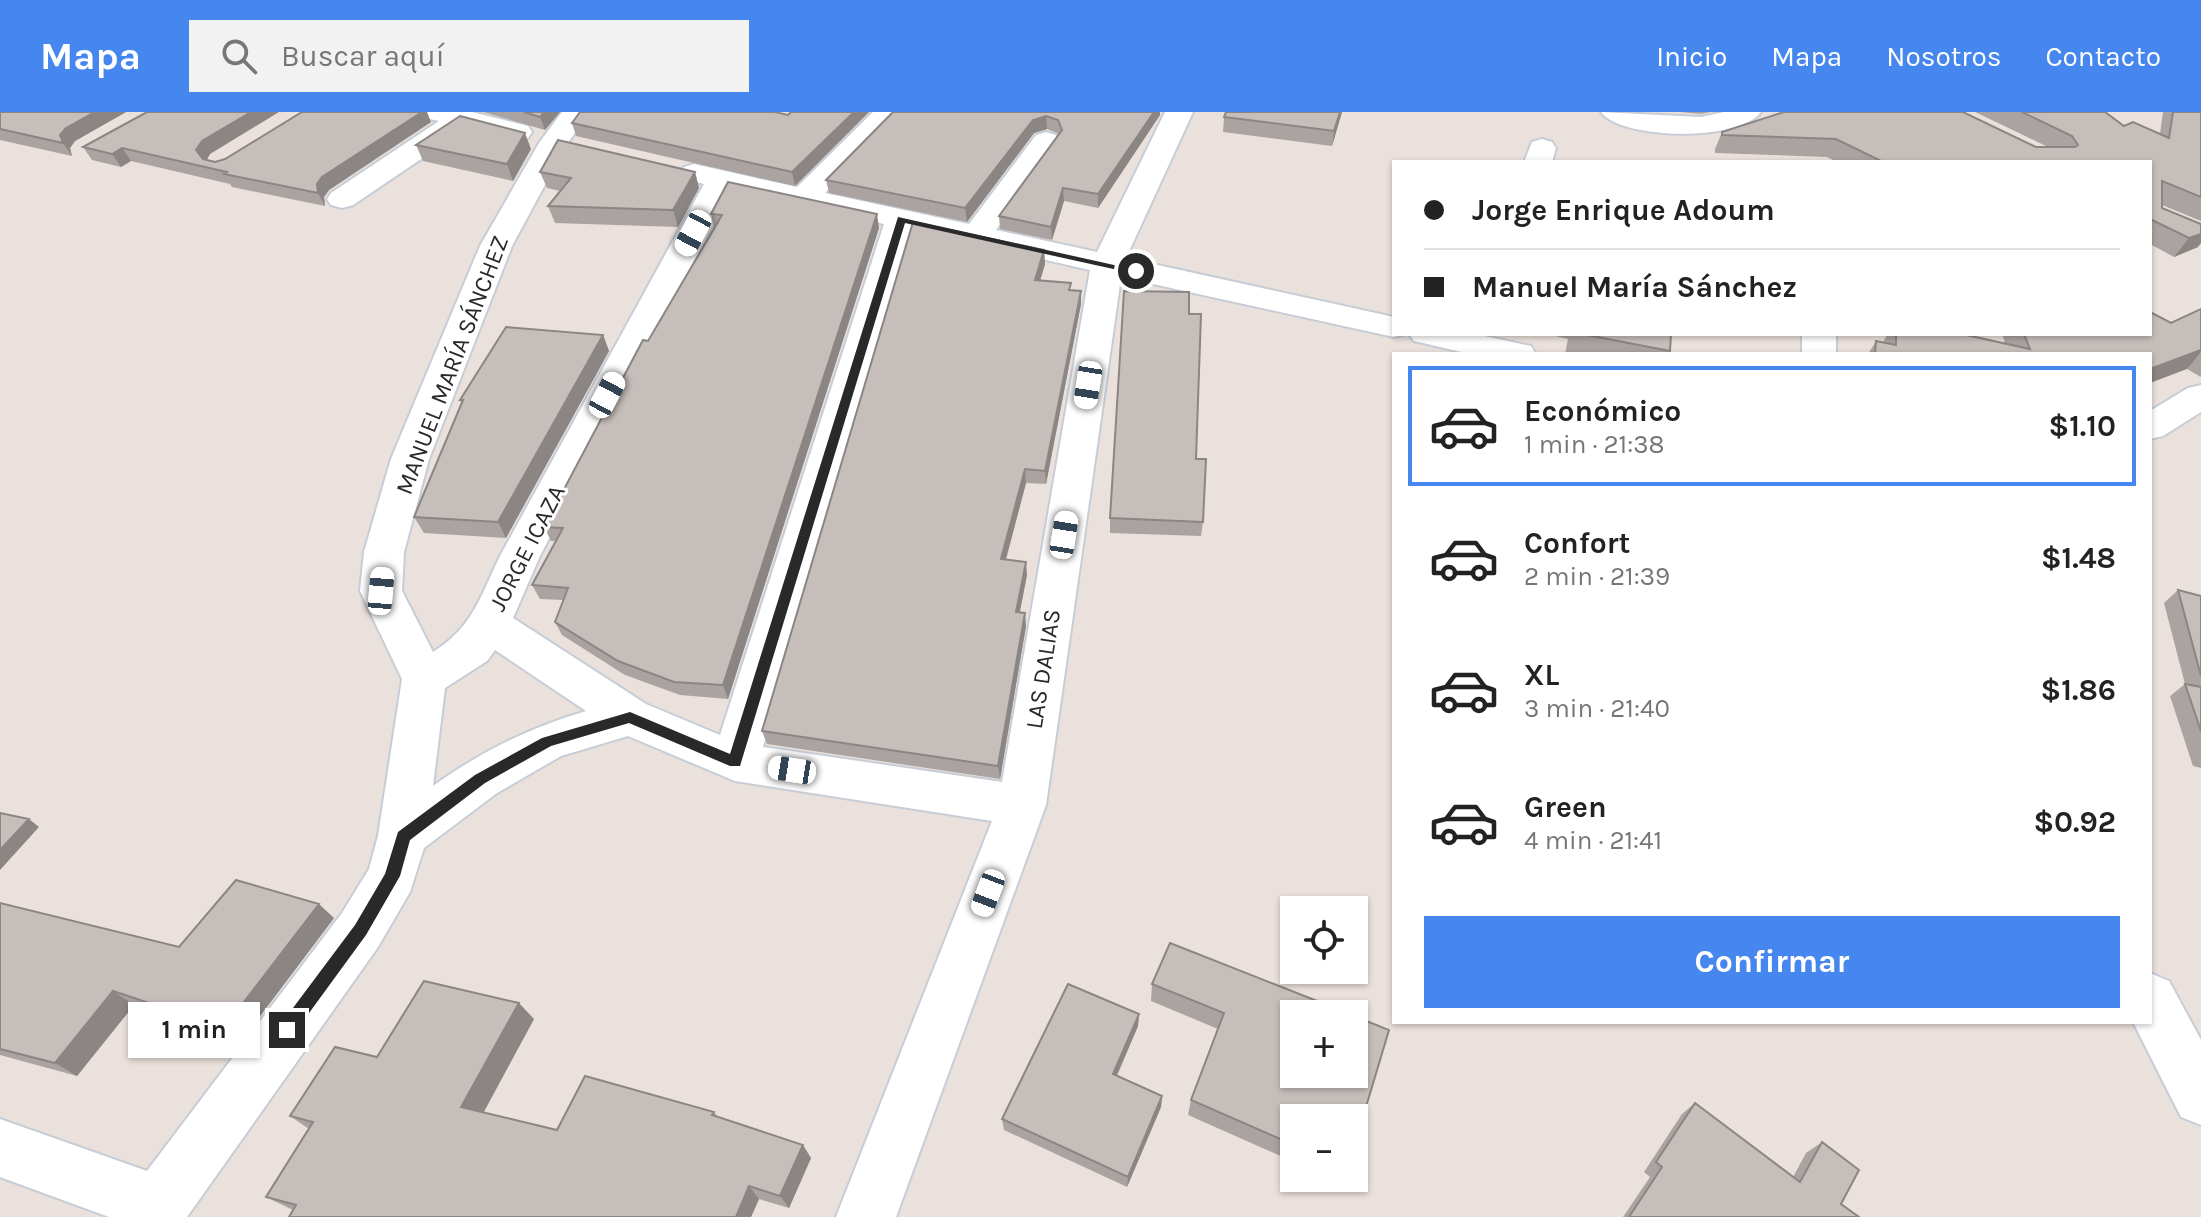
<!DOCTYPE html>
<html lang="es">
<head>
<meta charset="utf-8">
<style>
  body { margin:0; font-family:Karla,sans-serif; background:#f2f2f2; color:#222; height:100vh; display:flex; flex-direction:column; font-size:30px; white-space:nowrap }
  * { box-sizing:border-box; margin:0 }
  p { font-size:26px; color:#767676 }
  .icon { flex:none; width:44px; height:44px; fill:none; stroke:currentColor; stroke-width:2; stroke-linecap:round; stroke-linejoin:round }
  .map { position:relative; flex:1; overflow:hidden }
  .side { position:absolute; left:1392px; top:240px; width:760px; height:672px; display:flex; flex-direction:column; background:#fff; border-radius:0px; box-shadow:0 2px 6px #0004 }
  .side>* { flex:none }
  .guide { position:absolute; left:1392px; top:48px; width:760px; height:176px; border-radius:0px; box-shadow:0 2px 6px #0004; display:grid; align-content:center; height:176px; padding:0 32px; background:#fff }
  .buttons { position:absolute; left:1280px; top:784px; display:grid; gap:16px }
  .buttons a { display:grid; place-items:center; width:88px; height:88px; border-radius:0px; background:#fff; box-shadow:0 2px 6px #0004; font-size:40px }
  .end { position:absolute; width:36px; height:36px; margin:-18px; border:10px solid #292929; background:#fff; box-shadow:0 0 0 4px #fff }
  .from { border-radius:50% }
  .bubble { position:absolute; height:56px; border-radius:0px; background:#fff; box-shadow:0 2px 6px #0004; font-size:26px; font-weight:700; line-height:56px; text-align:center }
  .car { position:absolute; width:24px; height:48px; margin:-24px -12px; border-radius:10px; box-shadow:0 0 6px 2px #0007; background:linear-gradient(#fff 24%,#345 0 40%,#fff 0 76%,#345 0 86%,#fff 0) }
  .guide b { display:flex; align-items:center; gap:28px; height:76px; font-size:30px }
  .guide b+b { border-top:2px solid #e0e0e0 }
  .guide i { width:20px; height:20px; background:#222 }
  ul { padding:14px 0 0; list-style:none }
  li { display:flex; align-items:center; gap:24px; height:120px; margin:0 16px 12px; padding:0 16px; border:4px solid transparent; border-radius:0px }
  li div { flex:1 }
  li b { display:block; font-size:30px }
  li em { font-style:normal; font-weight:700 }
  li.current { border-color:#4587ef }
  li>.icon { width:72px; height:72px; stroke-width:1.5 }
  .primary-button { display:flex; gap:16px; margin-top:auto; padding:16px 32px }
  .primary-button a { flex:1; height:92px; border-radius:0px; background:#4587ef; color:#fff; font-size:32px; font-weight:700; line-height:92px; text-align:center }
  header { display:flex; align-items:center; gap:48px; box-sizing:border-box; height:112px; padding:0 40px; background:#4587ef; color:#fff }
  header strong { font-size:38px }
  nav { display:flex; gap:44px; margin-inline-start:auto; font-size:28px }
  .search { width:560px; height:72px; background:#f2f2f2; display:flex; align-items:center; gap:20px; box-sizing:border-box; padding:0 28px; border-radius:0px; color:#767676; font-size:30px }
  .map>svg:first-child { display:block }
</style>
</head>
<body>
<header>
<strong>Mapa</strong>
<div class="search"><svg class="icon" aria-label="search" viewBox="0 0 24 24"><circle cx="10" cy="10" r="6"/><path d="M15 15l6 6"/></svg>Buscar aquí</div>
<nav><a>Inicio</a><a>Mapa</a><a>Nosotros</a><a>Contacto</a></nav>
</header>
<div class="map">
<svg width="2201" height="1105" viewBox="0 0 2201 1105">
  <rect width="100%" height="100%" fill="#ebe1dc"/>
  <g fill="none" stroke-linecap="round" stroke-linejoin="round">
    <g stroke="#c7cdd6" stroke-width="4">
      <path id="minor" d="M 421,0 L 472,0 L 528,14 L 532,20 L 528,26 L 518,28 L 467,16 L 353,93 L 342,96 L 331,93 L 327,87 L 331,81 L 439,9 L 425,6 Z
        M 562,0 L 590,0 L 567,32 L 512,134 L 429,347 L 404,440 L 402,479 L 433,540 C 473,515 480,485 500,444 L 704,72 L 684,67 L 679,61 L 684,55 L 694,52 L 797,75 L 873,0 L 903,0 L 825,81 L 969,112 L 1036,23 L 1046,20 L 1056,23 L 1060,29 L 996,118 L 1097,140 L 1165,0 L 1193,0 L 1126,146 L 1394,205 L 1394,222 L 1406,222 L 1394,225 L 1121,165 L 1046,693 L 896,1105 L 836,1105 L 992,709 L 735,669 L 628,624 L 561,644 L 497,681 L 424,736 L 410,780 L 378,835 L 187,1105 L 109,1105 L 0,1065 L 0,1007 L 147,1059 L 342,801 L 369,757 L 378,724 L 402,567 L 360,479 L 364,440 L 391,347 L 480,134 L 539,31 ZM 731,78 L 884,112 L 720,623 L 646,592 L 513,506 L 540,444 ZM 913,118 L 1090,158 L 1002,670 L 763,635 ZM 495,538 L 586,599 C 529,616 482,639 433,674 L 445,576 L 487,549 Z
        M 1601,0 L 1701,5 L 1724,0 L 1761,0 C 1740,30 1621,28 1601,0 Z
        M 1542,27 L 1552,30 L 1556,36 L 1552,50 L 1524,50 L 1532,30 Z
        M 1409,222 L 1475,222 L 1531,234 L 1536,242 L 1470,242 L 1414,229 Z
        M 1802,222 L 1836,222 L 1836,242 L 1802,242 Z"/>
    </g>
    <g stroke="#c7cdd6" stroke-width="4">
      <path id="tertiary" d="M 2201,273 L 2201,300 L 2163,324 L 2150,327 L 2150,299 L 2188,276 Z
        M 2150,861 L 2169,869 L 2201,928 L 2201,1013 L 2181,1005 L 2133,910 L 2150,910 Z"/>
    </g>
    <use href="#minor" fill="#fff" fill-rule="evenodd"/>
    <use href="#tertiary" fill="#fff" fill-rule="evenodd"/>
  </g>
  <path fill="#aaa3a1" d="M 0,0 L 126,0 L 75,29 L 70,36 L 72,44 L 0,28 Z
    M 147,0 L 210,42 L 207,48 L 215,50 L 431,10 L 329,78 L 324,85 L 325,94 L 232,75 L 230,72 L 131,49 L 121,55 L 92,48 L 83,35 Z
    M 483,0 L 560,0 L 545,18 Z
    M 791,0 L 869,0 L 795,74 L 576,24 L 572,11 L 788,3 Z
    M 893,0 L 1160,0 L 1160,3 L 1098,96 L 1064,89 L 1052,128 L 1000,117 L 999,104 L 1059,22 L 1047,17 L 1034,21 L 967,110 L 829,81 L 826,68 Z
    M 1226,0 L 1342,0 L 1332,34 L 1223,20 L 1224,5 Z
    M 1680,0 L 1710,0 L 1701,2 Z
    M 1975,0 L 2105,0 L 2124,14 L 2160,22 L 2163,0 L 2201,0 L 2201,109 L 2162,93 L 2162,96 L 2198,135 L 2174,145 L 2150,132 L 2150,50 L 1837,50 L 1827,45 L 1715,41 L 1715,37 L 1722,20 L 2048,35 Z
    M 416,33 L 531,37 L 513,69 L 423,49 Z
    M 540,60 L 695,60 L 699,76 L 678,115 L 555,111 L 548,94 L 560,79 L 547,76 Z
    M 711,102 L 879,116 L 728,587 L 680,583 L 625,563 L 562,523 L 555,510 L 563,488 L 540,487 L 532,473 L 556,429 L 551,429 L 544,415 L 648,229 L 714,116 Z
    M 1044,138 L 1045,152 L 1040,169 L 1071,178 L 1081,179 L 1081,192 L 1046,372 L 1026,371 L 1006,448 L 1027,463 L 1020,500 L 1026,514 L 1000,667 L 767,632 L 762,619 Z
    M 2201,197 L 2201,265 L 2187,257 L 2150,242 L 1868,242 L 1876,229 L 1884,231 L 1884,228 L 1888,222 L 1962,222 L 2005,231 L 2002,222 L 2150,222 Z
    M 1189,202 L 1196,347 L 1203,410 L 1201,424 L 1110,421 L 1110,406 Z
    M 1551,222 L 1671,222 L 1668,242 L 1565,242 L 1568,227 L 1551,223 Z
    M 603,223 L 609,239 L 506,426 L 424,421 L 414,405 L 462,292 L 460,288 Z
    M 2178,478 L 2201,484 L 2201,656 L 2193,654 L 2170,584 L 2185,572 L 2164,491 Z
    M 0,791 L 179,835 L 334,806 L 242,928 L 134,893 L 77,964 L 0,943 Z
    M 1170,831 L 1354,1035 L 1294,1006 L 1294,1050 L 1188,1003 L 1191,988 L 1218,917 L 1151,889 L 1152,872 Z
    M 1139,902 L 1138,914 L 1117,964 L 1162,984 L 1161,995 L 1127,1075 L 1004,1018 L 1002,1007 Z
    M 534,907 L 483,1000 L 557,1018 L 714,1000 L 719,1006 L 811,1046 L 789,1096 L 759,1087 L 751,1105 L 289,1105 L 293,1098 L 266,1085 L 309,1017 L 290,1004 L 377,945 Z
    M 1695,991 L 1793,1065 L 1806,1041 L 1822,1030 L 1841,1092 L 1859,1105 L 1623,1105 L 1650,1065 L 1644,1060 L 1682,1002 Z
    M 1330,1066 L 1343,1066 L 1340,1071 Z"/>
  <path fill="#8b8583" d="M 95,0 L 126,0 L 75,29 L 70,36 L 72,44 L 63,31 L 60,23 L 66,16 Z
    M 251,0 L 279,0 L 210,42 L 204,51 L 196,38 L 202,29 Z
    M 422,0 L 427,0 L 431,10 L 329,78 L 324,85 L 325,94 L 318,81 L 317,72 L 322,65 Z
    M 544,0 L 560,0 L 545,18 L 540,5 Z
    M 854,0 L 869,0 L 795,74 L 792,60 Z
    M 1154,0 L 1160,0 L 1160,3 L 1098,96 L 1098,82 Z
    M 1340,0 L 1342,0 L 1332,34 L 1334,19 Z
    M 1046,4 L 1047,17 L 1034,21 L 967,110 L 965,96 L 1033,8 Z
    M 525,21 L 531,37 L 513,69 L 507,52 Z
    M 122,36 L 131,49 L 121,55 L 112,42 Z
    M 695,60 L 699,76 L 678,115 L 673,98 Z
    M 1063,76 L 1064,89 L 1052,128 L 1051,115 Z
    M 877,102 L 879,116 L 728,587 L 723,573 Z
    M 2201,122 L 2201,131 L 2198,135 L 2174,145 L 2189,126 Z
    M 1044,138 L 1045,152 L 1036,182 L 1035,168 Z
    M 1081,179 L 1081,192 L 1046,372 L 1045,359 Z
    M 603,223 L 609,239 L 506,426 L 498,410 Z
    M 2201,238 L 2201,240 L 2187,257 L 2150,271 L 2150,257 Z
    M 1025,357 L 1026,371 L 1002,461 L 1001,447 Z
    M 1026,450 L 1027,463 L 1017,513 L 1016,500 Z
    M 1025,501 L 1026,514 L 1000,667 L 998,654 Z
    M 29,707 L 39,715 L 0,758 L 0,738 Z
    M 319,792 L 334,806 L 242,928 L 224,916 Z
    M 113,879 L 134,893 L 77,964 L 55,951 Z
    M 519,891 L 534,907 L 479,1009 L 461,995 Z
    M 1139,902 L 1138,914 L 1112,974 L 1113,962 Z
    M 1162,984 L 1161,995 L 1127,1075 L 1128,1065 Z
    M 803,1033 L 811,1046 L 789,1096 L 780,1084 Z
    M 749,1074 L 759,1087 L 751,1105 L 736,1105 Z"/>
  <path fill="#c6bebb" stroke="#8b8583" stroke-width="2" d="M 0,0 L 95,0 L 66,16 L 60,23 L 63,31 L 0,17 Z
    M 147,0 L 251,0 L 202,29 L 196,38 L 203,47 L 215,50 L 225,47 L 302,0 L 422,0 L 322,65 L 317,72 L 318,81 L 224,62 L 227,60 L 122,36 L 112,42 L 83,35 Z
    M 524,0 L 544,0 L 540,5 Z
    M 580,0 L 775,0 L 788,3 L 791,0 L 854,0 L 792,60 L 572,11 Z
    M 893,0 L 1154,0 L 1098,82 L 1063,76 L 1051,115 L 999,104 L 1062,18 L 1058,8 L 1046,4 L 1033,8 L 965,96 L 826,68 Z
    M 1226,0 L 1340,0 L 1334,19 L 1224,5 Z
    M 1784,0 L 1963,0 L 2036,35 L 2075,35 L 2078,33 L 2072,24 L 2022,0 L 2105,0 L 2124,14 L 2133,10 L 2169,26 L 2173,0 L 2201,0 L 2201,85 L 2162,69 L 2162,96 L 2201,112 L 2201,122 L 2189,126 L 2150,107 L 2150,50 L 1883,50 L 1836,27 L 1722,23 L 1722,20 Z
    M 460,4 L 525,21 L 507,52 L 416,33 Z
    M 558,28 L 695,60 L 673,98 L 548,94 L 571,66 L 540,60 Z
    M 728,70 L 877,102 L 723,573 L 674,570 L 618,549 L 555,510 L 568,476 L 532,473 L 563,416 L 544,415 L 643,228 L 648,229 L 722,103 L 711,102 Z
    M 913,110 L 1044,138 L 1035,168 L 1071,171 L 1069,178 L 1081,179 L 1045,359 L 1025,357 L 1001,447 L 1026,450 L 1016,500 L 1025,501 L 998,654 L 762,619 Z
    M 1124,179 L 1189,180 L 1189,202 L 1201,202 L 1196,347 L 1206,347 L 1203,410 L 1110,406 Z
    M 2201,197 L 2201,238 L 2150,257 L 2150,242 L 1875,242 L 1876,229 L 1896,233 L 1896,222 L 1962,222 L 2030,237 L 2024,222 L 2150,222 L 2150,200 L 2171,211 Z
    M 506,215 L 603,223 L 498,410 L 414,405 L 463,288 L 460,288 Z
    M 1582,222 L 1671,222 L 1670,239 Z
    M 2178,478 L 2201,484 L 2201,564 Z
    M 2185,572 L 2201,575 L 2201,619 Z
    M 0,701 L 29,707 L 0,738 Z
    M 236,768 L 319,792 L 224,916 L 113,879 L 55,951 L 0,937 L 0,791 L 179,835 Z
    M 1170,831 L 1350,902 L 1294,902 L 1294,962 L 1354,962 L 1354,904 L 1389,918 L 1354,1035 L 1354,1006 L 1294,1006 L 1294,1033 L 1191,988 L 1224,901 L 1152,872 Z
    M 424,869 L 519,891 L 461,995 L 557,1018 L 585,964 L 714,1000 L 712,1003 L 803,1033 L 780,1084 L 749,1074 L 736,1105 L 289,1105 L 296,1093 L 266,1085 L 313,1010 L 290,1004 L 335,935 L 377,945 Z
    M 1068,872 L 1139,902 L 1113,962 L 1162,984 L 1128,1065 L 1002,1007 Z
    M 1695,991 L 1800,1070 L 1822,1030 L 1859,1058 L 1841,1092 L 1859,1105 L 1629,1105 L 1662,1055 L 1656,1050 Z"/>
  <path fill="#292929" d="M 898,105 L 1141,159 L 1136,162 L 905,111 L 740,654 L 730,654 L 629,611 L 551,634 L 485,671 L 410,728 L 400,764 L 366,823 L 293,923 L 281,923 L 281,912 L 355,813 L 385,762 L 398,720 L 475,663 L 542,626 L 630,600 L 730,642 Z"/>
  <g text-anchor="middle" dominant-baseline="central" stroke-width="6" stroke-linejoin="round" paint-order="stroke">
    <g font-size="24" fill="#292929" stroke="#fff">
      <text transform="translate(452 253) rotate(-69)">MANUEL MARÍA SÁNCHEZ</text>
      <text transform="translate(527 436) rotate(-63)">JORGE ICAZA</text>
      <text transform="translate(1043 557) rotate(-81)">LAS DALIAS</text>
    </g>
  </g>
</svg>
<div class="buttons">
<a><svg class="icon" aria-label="locate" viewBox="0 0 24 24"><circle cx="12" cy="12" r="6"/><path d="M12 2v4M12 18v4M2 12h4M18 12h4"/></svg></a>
<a>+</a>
<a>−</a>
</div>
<i class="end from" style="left:1136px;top:159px"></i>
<i class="end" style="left:287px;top:918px"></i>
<div class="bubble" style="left:128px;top:890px;width:132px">1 min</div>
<i class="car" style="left:693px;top:121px;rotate:208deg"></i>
<i class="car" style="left:1088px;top:273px;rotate:189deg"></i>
<i class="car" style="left:607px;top:283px;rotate:28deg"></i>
<i class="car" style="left:1064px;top:423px;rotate:9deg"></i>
<i class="car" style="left:381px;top:479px;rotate:5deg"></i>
<i class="car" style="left:792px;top:658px;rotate:279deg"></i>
<i class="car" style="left:988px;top:781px;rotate:201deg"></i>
<div class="guide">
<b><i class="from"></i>Jorge Enrique Adoum</b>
<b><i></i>Manuel María Sánchez</b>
</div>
<section class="side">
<ul>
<li class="current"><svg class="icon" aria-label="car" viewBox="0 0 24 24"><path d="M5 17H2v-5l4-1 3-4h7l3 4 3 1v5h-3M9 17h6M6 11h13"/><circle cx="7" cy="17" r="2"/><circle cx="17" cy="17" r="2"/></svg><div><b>Económico</b><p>1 min · 21:38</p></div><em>$1.10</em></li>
<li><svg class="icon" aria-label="car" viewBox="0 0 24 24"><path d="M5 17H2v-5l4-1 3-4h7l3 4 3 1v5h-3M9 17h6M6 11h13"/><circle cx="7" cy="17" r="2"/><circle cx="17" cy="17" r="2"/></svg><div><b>Confort</b><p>2 min · 21:39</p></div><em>$1.48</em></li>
<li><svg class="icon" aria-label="car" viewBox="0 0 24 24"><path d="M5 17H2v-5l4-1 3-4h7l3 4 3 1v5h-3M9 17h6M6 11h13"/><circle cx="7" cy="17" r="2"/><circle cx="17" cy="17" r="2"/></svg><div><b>XL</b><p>3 min · 21:40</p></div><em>$1.86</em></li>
<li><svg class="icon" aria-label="car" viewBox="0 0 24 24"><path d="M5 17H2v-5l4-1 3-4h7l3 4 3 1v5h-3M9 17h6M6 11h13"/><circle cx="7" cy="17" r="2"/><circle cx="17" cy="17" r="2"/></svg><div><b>Green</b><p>4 min · 21:41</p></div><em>$0.92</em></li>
</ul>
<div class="primary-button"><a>Confirmar</a></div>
</section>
</div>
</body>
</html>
